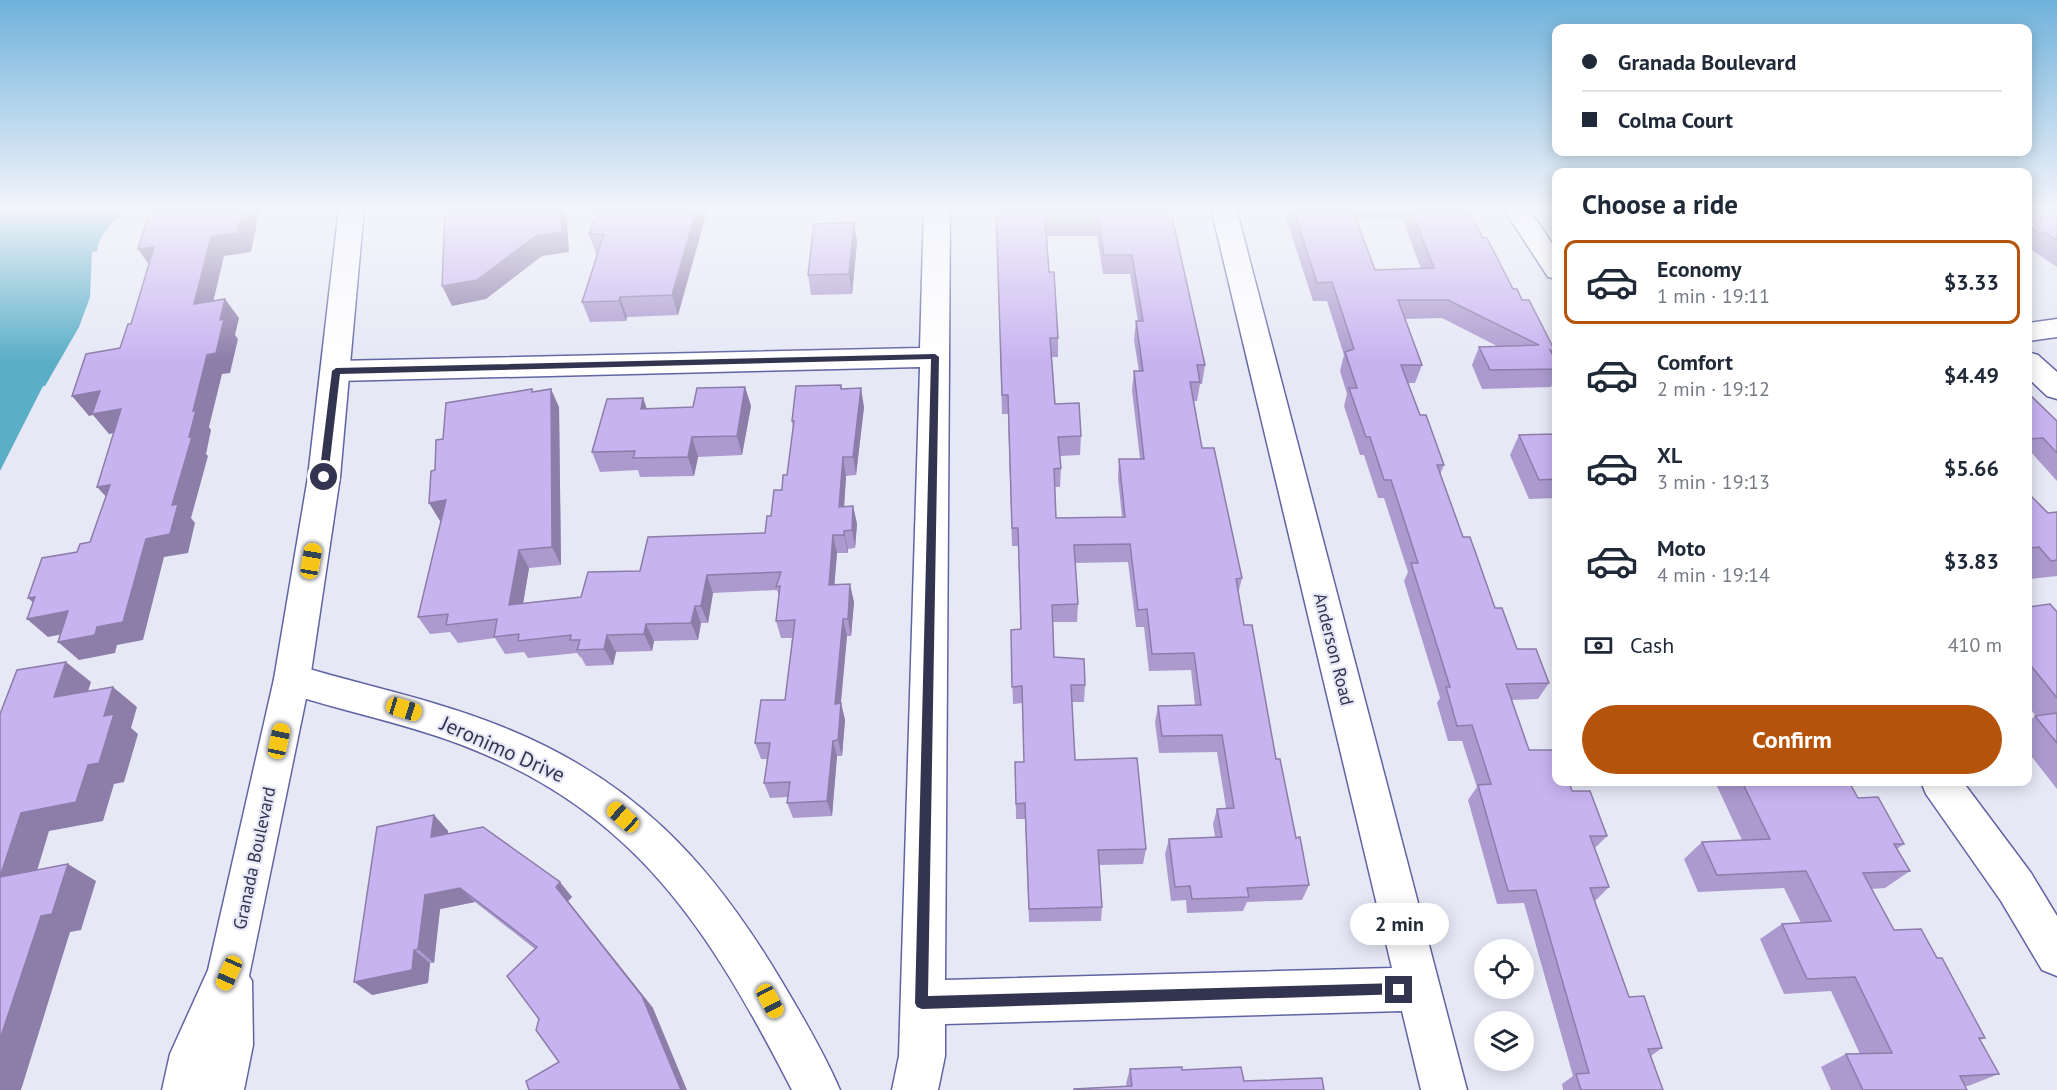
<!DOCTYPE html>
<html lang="en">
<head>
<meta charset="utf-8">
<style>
  body { margin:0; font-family:"PT Sans",sans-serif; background:#f2f2f3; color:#1f2937; height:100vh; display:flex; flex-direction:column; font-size:22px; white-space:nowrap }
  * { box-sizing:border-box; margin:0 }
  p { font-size:20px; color:#747a83 }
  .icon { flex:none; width:33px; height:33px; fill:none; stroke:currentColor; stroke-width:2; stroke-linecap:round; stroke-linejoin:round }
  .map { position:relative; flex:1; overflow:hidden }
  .drawer { position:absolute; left:1552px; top:168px; width:480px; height:618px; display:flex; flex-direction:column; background:#fff; border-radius:12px; box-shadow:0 3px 15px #0003 }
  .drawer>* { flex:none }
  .guide { position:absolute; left:1552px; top:24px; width:480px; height:132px; border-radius:12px; box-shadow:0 3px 15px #0003; display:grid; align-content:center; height:132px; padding:0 30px; background:#fff }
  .controls { position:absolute; left:1474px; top:939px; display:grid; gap:12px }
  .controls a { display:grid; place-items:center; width:60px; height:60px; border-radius:50%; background:#fff; box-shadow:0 3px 15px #0003; font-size:30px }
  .end { position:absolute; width:27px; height:27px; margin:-14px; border:8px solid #323450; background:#fff; box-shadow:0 0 0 3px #fff }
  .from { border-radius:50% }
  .bubble { position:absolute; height:42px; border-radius:21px; background:#fff; box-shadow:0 3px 15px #0003; font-size:20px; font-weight:800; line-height:42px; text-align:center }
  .car { position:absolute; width:18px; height:36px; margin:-18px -9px; border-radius:8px; box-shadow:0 0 4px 2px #0007; background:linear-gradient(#f5c518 24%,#345 0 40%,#f5c518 0 76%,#345 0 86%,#f5c518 0) }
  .guide b { display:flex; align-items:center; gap:21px; height:57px; font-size:22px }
  .guide b+b { border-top:2px solid #e0e1e3 }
  .guide i { width:15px; height:15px; background:#1f2937 }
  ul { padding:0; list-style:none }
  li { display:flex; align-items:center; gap:18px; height:84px; margin:0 12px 9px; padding:0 18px; border:3px solid transparent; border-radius:12px }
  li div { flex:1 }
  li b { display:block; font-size:22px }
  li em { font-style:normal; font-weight:800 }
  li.selected { border-color:#b45309 }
  li>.icon { width:54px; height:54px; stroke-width:1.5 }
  h2 { padding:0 30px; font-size:27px; line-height:72px }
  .pay { display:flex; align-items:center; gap:15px; height:66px; padding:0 30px; font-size:22px }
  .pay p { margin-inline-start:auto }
  .primary-button { display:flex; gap:12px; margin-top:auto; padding:12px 30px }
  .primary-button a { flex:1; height:69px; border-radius:36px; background:#b45309; color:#fff; font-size:24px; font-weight:800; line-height:69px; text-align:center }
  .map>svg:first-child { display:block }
</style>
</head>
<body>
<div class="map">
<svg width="2057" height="1090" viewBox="0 0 2057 1090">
  <rect width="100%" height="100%" fill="#e6e8f6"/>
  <path fill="#5aaec7" d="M 0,208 L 128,208 C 115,222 100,231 97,251 L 92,252 L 90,297 L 79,327 L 45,386 L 43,386 L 0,471 Z"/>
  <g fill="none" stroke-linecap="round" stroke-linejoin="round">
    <g stroke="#6064a2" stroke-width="3">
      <path id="minor" d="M 924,208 L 950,208 L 945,980 L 1392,968 L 1211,208 L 1236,208 L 1467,1090 L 1421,1090 L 1402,1011 L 945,1024 L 945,1056 L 938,1090 L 892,1090 L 899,1056 L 920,367 L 336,381 L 326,378 L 322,371 L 326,364 L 336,361 L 920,348 Z
        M 1503,208 L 1528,208 L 1557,251 L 1557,279 L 1548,277 Z
        M 2057,319 L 2057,337 L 2028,341 L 2028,323 Z
        M 2028,352 L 2038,355 L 2057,372 L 2057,399 L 2047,396 L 2028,378 Z
        M 292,664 C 361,685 433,699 500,726 C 634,779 710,861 782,982 C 803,1017 824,1053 840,1090 L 792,1090 C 710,931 637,812 462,745 C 403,722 339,711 279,690 L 274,679 L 279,668 Z
        M 1921,782 L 1963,782 L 2031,873 L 2057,916 L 2057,976 L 2042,970 L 2001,901 L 1926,794 Z"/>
    </g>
    <g stroke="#6064a2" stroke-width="3">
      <path id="tertiary" d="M 339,208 L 364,208 L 340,477 L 310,679 L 249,976 L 252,981 L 253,1045 L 244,1090 L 162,1090 L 170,1054 L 208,970 L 274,679 L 308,477 Z"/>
    </g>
    <use href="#minor" fill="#fff" fill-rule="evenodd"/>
    <use href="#tertiary" fill="#fff" fill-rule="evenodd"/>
  </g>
  <path fill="#ac9acf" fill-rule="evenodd" d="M 996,208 L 1170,208 L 1205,365 L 1202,384 L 1200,384 L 1197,401 L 1194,401 L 1202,448 L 1242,578 L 1238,594 L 1244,625 L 1296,838 L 1309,885 L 1302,900 L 1247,902 L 1243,911 L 1187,913 L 1186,900 L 1171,901 L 1165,854 L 1169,839 L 1215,837 L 1213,824 L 1217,809 L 1226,808 L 1217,752 L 1159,753 L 1155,722 L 1158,706 L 1195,705 L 1191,670 L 1149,671 L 1144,627 L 1136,627 L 1128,562 L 1075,563 L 1078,604 L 1077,622 L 1053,622 L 1054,657 L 1085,685 L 1084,702 L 1072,702 L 1075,760 L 1146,849 L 1143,864 L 1099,865 L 1102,907 L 1101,921 L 1029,922 L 1025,819 L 1016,819 L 1015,762 L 1024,762 L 1022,703 L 1013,704 L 1011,647 L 1021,629 L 1018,546 L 1012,546 L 1008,414 L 1002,414 ZM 1047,236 L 1097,236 L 1103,274 L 1130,274 L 1138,321 L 1136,321 L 1134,340 L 1139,371 L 1134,371 L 1132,390 L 1140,459 L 1119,459 L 1118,478 L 1122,517 L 1056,518 L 1055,487 L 1060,487 L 1061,468 L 1060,456 L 1080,455 L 1081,436 L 1055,404 L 1051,357 L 1058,357 L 1058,338 L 1049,272 Z
    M 1283,208 L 1467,208 L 1483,238 L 1513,289 L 1522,300 L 1556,353 L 1554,357 L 1557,363 L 1557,374 L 1551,387 L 1482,389 L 1472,365 L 1479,347 L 1497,346 L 1442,318 L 1405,319 L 1422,365 L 1415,383 L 1408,383 L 1420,415 L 1444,465 L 1440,475 L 1463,537 L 1495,608 L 1517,649 L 1549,683 L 1538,699 L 1511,700 L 1529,750 L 1572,791 L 1607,836 L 1595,848 L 1609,887 L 1595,901 L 1629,997 L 1662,1048 L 1651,1056 L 1663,1090 L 1563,1090 L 1562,1084 L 1573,1076 L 1524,903 L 1497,904 L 1468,800 L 1477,787 L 1462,741 L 1448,741 L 1437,703 L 1440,698 L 1404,581 L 1408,572 L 1384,498 L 1378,498 L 1364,455 L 1360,455 L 1344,406 L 1347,394 L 1340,371 L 1344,355 L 1327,301 L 1313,301 ZM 1402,218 L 1421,269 L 1375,270 L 1356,220 Z
    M 2028,208 L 2057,208 L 2057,267 L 2032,250 L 2028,250 Z
    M 707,211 L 678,315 L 627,317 L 626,321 L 590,322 L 582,302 L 598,254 L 596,254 L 589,234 Z
    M 854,222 L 857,242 L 852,294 L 811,295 L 808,275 Z
    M 841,385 L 842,389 L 864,407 L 856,475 L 846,476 L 844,506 L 853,506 L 857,524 L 855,548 L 848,549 L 848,553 L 837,553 L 834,585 L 854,602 L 851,636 L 847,636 L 841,703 L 845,720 L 842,756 L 837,756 L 832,816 L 793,818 L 787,803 L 788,797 L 770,798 L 764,783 L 767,759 L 761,759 L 755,743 L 785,700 L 792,638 L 781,638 L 776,621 L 779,596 L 777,590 L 713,593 L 708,623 L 701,623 L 698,640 L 654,641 L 652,651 L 616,652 L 613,665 L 586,666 L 581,657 L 580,657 L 577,653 L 528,658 L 524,652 L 505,654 L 495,638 L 458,643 L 450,632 L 430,634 L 418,617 L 441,521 L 440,521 L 435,470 L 443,439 L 533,392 L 559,407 L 561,565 L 529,568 L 523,603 L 581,597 L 640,571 L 765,533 L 771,516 L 782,490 L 787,475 L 793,429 L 792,421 Z
    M 745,387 L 751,406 L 742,455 L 698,457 L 694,476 L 640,477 L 638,470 L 600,472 L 592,452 L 643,398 L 647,409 L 693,407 Z
    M 2028,393 L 2057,421 L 2057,481 L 2030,451 L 2028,452 Z
    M 1557,434 L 1557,498 L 1529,499 L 1510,455 L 1519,435 Z
    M 2028,493 L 2048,513 L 2057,512 L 2057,576 L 2030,579 L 2028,576 Z
    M 2028,607 L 2057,612 L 2057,789 L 2028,752 L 2028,721 L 2036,716 L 2028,706 Z
    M 1715,782 L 1849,782 L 1858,798 L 1904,844 L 1897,849 L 1910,871 L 1885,888 L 1871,889 L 1894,930 L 1937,958 L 1985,1038 L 1980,1040 L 1999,1074 L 1968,1086 L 1965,1086 L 1967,1090 L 1831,1090 L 1821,1067 L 1846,1054 L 1860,1054 L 1831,991 L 1784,994 L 1760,939 L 1782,924 L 1801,923 L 1784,888 L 1698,892 L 1684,859 L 1702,842 L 1742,840 Z
    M 434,815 L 448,831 L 448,834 L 572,897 L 568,901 L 653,1008 L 559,1062 L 539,1019 L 535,949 L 475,902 L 440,909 L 434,963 L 430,963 L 428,983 L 372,995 Z
    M 1130,1069 L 1182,1070 L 1244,1081 L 1127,1087 L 1126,1083 Z"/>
  <path fill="#8c7da9" d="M 244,208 L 260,209 L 251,252 L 224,256 L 208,324 L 194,304 L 211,237 Z
    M 560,208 L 562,208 L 567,221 L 569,252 L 542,256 L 486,299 L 452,306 L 442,286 Z
    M 697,208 L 706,208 L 707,211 L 678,315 L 672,295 Z
    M 854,222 L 857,242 L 852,294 L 849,274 Z
    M 154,247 L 152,269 L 138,249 Z
    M 620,297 L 627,317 L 626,321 L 619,301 Z
    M 225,299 L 239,318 L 235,335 L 238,339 L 230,373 L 222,374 L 209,427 L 211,430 L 206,454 L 208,456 L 191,518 L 195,523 L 188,553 L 164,557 L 143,640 L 117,645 L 115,653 L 79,660 L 58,642 L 97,627 L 146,539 L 172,505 L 189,437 L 193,411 L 207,355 L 220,320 Z
    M 745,387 L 751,406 L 742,455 L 737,436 Z
    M 861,388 L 864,407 L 856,475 L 853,457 Z
    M 551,389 L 559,407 L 561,565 L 552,547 Z
    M 100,391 L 121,409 L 138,429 L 109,434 L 93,415 L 89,416 L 72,396 Z
    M 643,398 L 650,418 L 641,409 Z
    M 692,437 L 698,457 L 694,476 L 688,457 Z
    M 843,457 L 846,476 L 843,525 L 839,507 Z
    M 110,485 L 115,506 L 97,487 Z
    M 446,500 L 457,518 L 440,521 L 429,503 Z
    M 853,506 L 857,524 L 855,548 L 852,530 Z
    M 844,531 L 848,549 L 848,553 L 844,535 Z
    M 833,535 L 837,553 L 833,602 L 829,585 Z
    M 519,550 L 529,568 L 520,622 L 509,605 Z
    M 707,575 L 713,593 L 708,623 L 701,606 Z
    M 850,584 L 854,602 L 851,636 L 848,619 Z
    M 35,597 L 68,611 L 89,629 L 48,637 L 27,619 L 47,615 L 28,598 Z
    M 695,606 L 701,623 L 698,640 L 691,623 Z
    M 843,619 L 847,636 L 839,720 L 835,704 Z
    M 646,624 L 654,641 L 652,651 L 644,634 Z
    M 607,635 L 616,652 L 613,665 L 604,649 Z
    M 66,662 L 91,682 L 80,717 L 54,697 Z
    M 113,687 L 137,707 L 131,728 L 138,734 L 124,782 L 114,784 L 103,821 L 49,831 L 30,894 L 0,878 L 21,813 L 104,716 Z
    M 841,703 L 845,720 L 842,756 L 838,740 Z
    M 833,741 L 837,756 L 832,816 L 827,801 Z
    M 434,815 L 448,831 L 446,852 L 431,837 Z
    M 68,864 L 96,881 L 81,930 L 70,932 L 21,1090 L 0,1090 L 0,1039 L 41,916 Z
    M 560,882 L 572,897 L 568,901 L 653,1008 L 687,1090 L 681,1090 L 556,887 Z
    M 460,888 L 475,902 L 440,909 L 434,963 L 418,949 L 425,895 Z
    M 414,950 L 430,963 L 428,983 L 372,995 L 354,982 Z"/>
  <path fill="#c8b3f1" stroke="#8c7da9" stroke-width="1.5" fill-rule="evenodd" d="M 151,208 L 244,208 L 238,233 L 211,237 L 194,304 L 225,299 L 220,320 L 224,319 L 216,353 L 207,355 L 193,411 L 196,410 L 189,437 L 192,437 L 172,505 L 178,504 L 170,534 L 146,539 L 123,622 L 97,627 L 95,635 L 58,642 L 68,611 L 27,619 L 35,597 L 28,598 L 42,558 L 77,552 L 80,544 L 90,542 L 110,485 L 97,487 L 121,409 L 92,414 L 100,391 L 72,396 L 86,354 L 120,348 L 128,324 L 131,324 L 154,247 L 138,249 Z
    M 445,208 L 504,208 L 504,211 L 519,208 L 560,208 L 562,232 L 534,237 L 477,280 L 442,286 Z
    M 598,208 L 697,208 L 672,295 L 620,297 L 619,301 L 582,302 L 604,234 L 589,234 Z
    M 996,208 L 1170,208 L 1205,365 L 1197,365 L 1200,382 L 1190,382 L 1202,448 L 1214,448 L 1242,578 L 1236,579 L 1244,625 L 1252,625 L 1276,759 L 1280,759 L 1296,838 L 1300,837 L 1309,885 L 1247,888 L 1249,897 L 1192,899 L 1190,886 L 1175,887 L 1169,839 L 1222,837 L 1217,809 L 1234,808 L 1222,735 L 1162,736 L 1158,706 L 1201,705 L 1194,653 L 1152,654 L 1147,609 L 1138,610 L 1130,544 L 1074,545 L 1078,604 L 1052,605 L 1054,657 L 1084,659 L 1085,685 L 1071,685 L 1075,760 L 1137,758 L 1146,849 L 1098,850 L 1102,907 L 1029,909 L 1025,803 L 1016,804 L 1015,762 L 1024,762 L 1022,686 L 1012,687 L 1011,630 L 1021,629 L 1018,528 L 1012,528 L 1008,395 L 1002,395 ZM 1045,217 L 1098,217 L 1104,255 L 1132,255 L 1143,321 L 1136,321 L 1143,371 L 1134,371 L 1144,459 L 1119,459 L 1125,517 L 1056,518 L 1054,469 L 1061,468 L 1058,437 L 1081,436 L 1079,403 L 1055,404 L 1050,338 L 1058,338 L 1054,272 L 1049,272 Z
    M 1293,208 L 1352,208 L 1375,270 L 1434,268 L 1410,208 L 1467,208 L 1483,238 L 1487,238 L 1513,289 L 1517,289 L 1522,300 L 1529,300 L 1556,353 L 1550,350 L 1557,363 L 1557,369 L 1490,370 L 1479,347 L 1539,345 L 1448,300 L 1398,300 L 1422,365 L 1401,365 L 1420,415 L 1426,415 L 1444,465 L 1437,465 L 1463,537 L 1470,537 L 1495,608 L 1502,608 L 1517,649 L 1536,649 L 1549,683 L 1506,684 L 1529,750 L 1557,750 L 1557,782 L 1569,782 L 1572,791 L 1590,791 L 1607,836 L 1590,836 L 1609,887 L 1590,888 L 1629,997 L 1644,996 L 1662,1048 L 1648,1049 L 1663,1090 L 1581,1090 L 1576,1074 L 1589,1073 L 1536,890 L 1508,891 L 1478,785 L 1491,784 L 1472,725 L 1457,726 L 1446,687 L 1450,687 L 1411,563 L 1418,563 L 1391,480 L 1384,480 L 1370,437 L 1366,437 L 1349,388 L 1357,388 L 1345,352 L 1354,349 L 1332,282 L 1317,283 Z
    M 2028,208 L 2057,208 L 2057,240 L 2046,233 L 2038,233 L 2028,225 Z
    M 854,222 L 849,274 L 808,275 L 814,224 Z
    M 841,385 L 841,389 L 861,388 L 853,457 L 843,457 L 839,507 L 853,506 L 852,530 L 844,531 L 844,535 L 833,535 L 829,585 L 850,584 L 848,619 L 843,619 L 835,704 L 841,703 L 838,740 L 833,741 L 827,801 L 787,803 L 790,782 L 764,783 L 770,743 L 755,743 L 761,700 L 785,700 L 795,620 L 776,621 L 780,586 L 776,587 L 781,572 L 707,575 L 701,606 L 695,606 L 691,623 L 646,624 L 644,634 L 607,635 L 604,649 L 577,650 L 580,640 L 570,640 L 571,635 L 518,641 L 519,634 L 494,637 L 497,619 L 446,625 L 448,614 L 418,617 L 446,500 L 429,503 L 431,471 L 435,470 L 436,440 L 443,439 L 446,403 L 532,389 L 532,392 L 551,389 L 552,547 L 519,550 L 509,605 L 581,597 L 588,572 L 640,571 L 648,537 L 765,533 L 767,516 L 771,516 L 774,490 L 782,490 L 783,475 L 787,475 L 794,421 L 792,421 L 796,386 Z
    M 745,387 L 737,436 L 692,437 L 688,457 L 633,458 L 635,451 L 592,452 L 607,399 L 643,398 L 641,409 L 693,407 L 697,388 Z
    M 2028,393 L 2057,421 L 2057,453 L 2043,438 L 2028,439 Z
    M 1557,434 L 1557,479 L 1539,480 L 1519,435 Z
    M 2028,493 L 2048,513 L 2057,512 L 2057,560 L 2051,561 L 2039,547 L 2028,548 Z
    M 2050,604 L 2057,612 L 2057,698 L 2028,662 L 2028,607 Z
    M 66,662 L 54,697 L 113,687 L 104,716 L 114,714 L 99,763 L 88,765 L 76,802 L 21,813 L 0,877 L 0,714 L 17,670 Z
    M 2057,713 L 2057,743 L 2035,716 Z
    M 1742,782 L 1849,782 L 1858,798 L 1878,797 L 1904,844 L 1894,844 L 1910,871 L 1863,873 L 1894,930 L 1921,929 L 1937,958 L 1942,958 L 1985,1038 L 1979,1038 L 1999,1074 L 1960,1076 L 1967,1090 L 1863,1090 L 1846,1054 L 1892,1053 L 1855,977 L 1807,979 L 1782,924 L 1831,921 L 1806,871 L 1717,875 L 1702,842 L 1770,839 Z
    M 434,815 L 431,837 L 483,827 L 560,882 L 556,887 L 642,996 L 681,1090 L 529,1090 L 526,1081 L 559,1062 L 536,1030 L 539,1019 L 507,976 L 537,947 L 460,888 L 425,895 L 418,949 L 414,950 L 412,970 L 354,982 L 377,827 Z
    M 68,864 L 52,914 L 41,916 L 0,1039 L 0,877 Z
    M 1182,1067 L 1182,1070 L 1241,1067 L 1244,1081 L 1322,1078 L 1324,1090 L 1074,1090 L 1074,1089 L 1132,1086 L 1130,1069 Z"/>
  <linearGradient id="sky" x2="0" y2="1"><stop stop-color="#6fb2db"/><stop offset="0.58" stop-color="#f4f5fb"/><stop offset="1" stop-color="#f4f5fb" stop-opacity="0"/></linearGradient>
  <rect width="2057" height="361" fill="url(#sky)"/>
  <path fill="#323450" d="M 935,354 L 939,357 L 928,996 L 1399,983 L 1404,985 L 1406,990 L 1404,994 L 922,1009 L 917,1007 L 915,1003 L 931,359 L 340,374 L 328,477 L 324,480 L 319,477 L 332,371 L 336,368 Z"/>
  <g text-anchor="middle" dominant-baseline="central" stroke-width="4.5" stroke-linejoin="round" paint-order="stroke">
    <g font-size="18" fill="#323450" stroke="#e6e8f6">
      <text transform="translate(1334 649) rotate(76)">Anderson Road</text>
      <text transform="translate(254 858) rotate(-78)">Granada Boulevard</text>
    </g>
    <g font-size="21" fill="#323450" stroke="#e6e8f6">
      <text transform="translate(503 749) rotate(24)">Jeronimo Drive</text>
    </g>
  </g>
</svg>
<div class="controls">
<a><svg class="icon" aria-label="locate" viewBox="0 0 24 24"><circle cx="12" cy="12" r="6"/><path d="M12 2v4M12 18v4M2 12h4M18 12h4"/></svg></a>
<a><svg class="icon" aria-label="layers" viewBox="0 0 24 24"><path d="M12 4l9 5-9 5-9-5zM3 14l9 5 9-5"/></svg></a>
</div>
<i class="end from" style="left:324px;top:477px"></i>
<i class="end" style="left:1399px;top:990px"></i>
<div class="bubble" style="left:1350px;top:903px;width:99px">2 min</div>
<i class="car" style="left:311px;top:561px;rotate:10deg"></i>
<i class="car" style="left:404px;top:709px;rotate:107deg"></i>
<i class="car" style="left:279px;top:741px;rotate:12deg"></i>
<i class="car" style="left:623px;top:817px;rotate:312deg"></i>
<i class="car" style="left:229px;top:973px;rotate:204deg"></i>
<i class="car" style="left:770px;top:1001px;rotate:152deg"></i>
<div class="guide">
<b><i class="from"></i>Granada Boulevard</b>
<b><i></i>Colma Court</b>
</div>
<section class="drawer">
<h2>Choose a ride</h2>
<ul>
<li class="selected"><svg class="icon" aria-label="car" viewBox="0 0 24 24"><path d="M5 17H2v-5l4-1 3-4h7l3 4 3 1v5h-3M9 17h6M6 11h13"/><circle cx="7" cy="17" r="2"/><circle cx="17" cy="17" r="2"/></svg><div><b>Economy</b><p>1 min · 19:11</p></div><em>$3.33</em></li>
<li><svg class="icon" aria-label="car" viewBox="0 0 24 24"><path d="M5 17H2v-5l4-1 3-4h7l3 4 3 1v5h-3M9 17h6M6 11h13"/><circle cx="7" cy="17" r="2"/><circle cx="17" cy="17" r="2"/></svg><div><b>Comfort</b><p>2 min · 19:12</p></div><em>$4.49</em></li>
<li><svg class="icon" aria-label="car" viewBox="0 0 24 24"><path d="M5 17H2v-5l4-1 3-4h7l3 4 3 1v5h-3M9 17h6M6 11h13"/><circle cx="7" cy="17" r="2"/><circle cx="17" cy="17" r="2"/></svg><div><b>XL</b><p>3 min · 19:13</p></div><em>$5.66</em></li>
<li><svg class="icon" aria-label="car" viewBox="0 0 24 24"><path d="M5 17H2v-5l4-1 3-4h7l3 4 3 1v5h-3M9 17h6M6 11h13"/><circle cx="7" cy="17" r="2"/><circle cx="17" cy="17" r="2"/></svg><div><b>Moto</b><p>4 min · 19:14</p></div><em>$3.83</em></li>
</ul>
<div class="pay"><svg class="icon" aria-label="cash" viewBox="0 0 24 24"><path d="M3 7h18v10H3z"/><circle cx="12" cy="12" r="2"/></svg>Cash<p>410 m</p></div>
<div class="primary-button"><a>Confirm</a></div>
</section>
</div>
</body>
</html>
